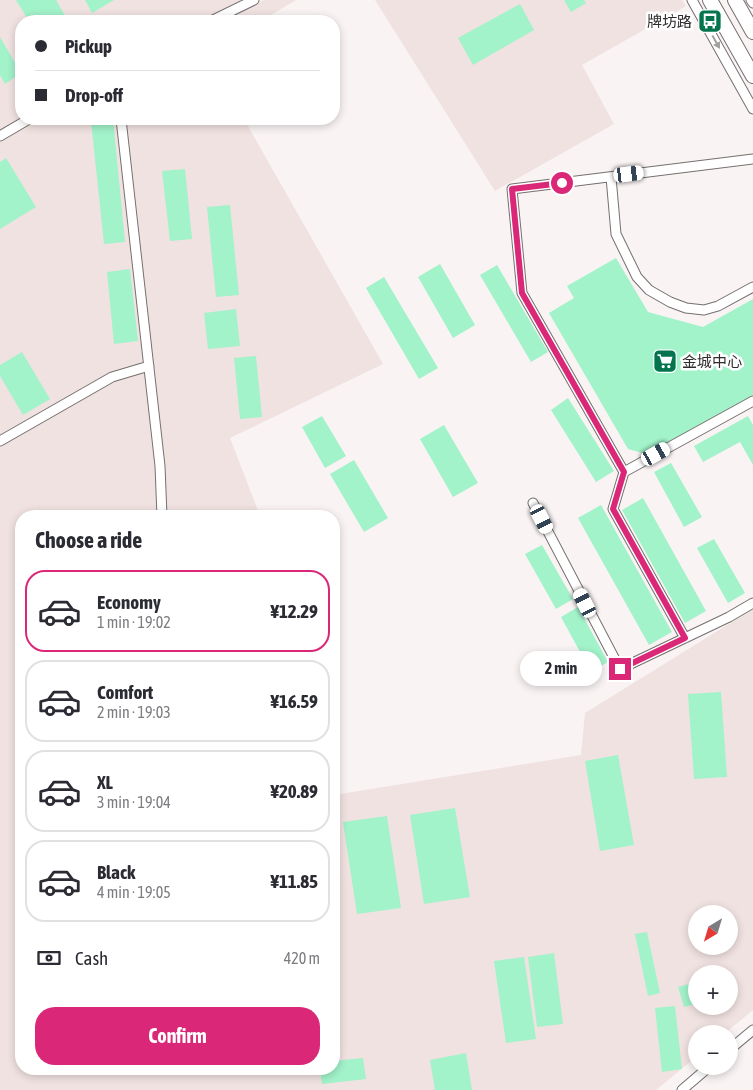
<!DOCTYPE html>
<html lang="en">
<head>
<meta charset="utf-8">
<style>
  body { margin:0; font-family:"Asap Condensed","Noto Sans SC",sans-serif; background:#f7f7f7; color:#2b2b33; height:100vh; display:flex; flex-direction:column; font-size:19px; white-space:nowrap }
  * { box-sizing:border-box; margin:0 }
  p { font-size:16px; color:#7c7c81 }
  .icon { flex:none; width:28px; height:28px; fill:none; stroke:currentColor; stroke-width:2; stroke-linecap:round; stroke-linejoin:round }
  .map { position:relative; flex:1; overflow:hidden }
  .sheet { position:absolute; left:15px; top:510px; width:325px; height:565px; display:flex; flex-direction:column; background:#fff; border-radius:20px; box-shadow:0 2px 8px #0003 }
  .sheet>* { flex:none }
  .top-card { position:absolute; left:15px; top:15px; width:325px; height:110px; border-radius:20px; box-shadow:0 2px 8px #0003; display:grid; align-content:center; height:110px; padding:0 20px; background:#fff }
  .needle { width:32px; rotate:218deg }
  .controls { position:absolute; left:688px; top:905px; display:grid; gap:10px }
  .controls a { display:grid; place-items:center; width:50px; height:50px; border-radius:50%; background:#fff; box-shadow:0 2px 8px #0003; font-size:25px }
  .end { position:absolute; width:22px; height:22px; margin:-11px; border:6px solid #db2777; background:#fff; box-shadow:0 0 0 2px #fff }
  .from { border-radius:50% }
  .bubble { position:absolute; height:35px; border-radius:18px; background:#fff; box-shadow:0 2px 8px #0003; font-size:16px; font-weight:700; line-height:35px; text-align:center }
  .car { position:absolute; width:15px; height:30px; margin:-15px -8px; border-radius:6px; box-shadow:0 0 4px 1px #0007; background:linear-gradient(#fff 24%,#345 0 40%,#fff 0 76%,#345 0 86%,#fff 0) }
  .top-card b { display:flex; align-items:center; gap:18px; height:48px; font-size:19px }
  .top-card b+b { border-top:1px solid #e1e1e2 }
  .top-card i { width:12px; height:12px; background:#2b2b33 }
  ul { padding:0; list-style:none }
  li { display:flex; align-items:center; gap:15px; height:82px; margin:0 10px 8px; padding:0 10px; border:2px solid #e1e1e2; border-radius:20px }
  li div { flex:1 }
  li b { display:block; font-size:19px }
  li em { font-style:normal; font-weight:700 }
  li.on { border-color:#db2777 }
  li>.icon { width:45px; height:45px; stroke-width:1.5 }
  h2 { padding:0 20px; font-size:22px; line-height:60px }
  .pay { display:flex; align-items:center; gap:12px; height:55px; padding:0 20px; font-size:19px }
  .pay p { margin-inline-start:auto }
  .action { display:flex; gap:10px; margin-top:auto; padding:10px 20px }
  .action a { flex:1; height:58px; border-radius:20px; background:#db2777; color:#fff; font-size:20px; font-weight:700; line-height:58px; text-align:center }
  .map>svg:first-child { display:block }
</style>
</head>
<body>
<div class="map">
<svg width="753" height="1090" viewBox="0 0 753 1090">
  <rect width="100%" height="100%" fill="#f9f3f3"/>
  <path fill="#f0e2e1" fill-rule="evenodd" d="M 0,0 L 256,0 L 258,3 L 264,0 L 296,0 L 261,21 L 21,21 L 21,119 L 244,119 L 383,364 L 230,438 L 260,516 L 21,516 L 21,1069 L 334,1069 L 334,795 L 581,755 L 585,713 L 753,609 L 753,1010 L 724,1034 L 696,1034 L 696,1057 L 656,1090 L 0,1090 ZM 696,914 L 729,914 L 729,946 L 696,946 ZM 696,974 L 729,974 L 729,1006 L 696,1006 Z
    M 375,0 L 682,0 L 686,6 L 582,65 L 614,124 L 495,191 Z"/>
  <path fill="#a2f2ca" d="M 16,0 L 56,0 L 68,21 L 29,21 Z
    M 85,0 L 114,0 L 92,13 Z
    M 564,0 L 584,0 L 586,3 L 571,12 Z
    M 520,4 L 534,30 L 473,65 L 458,38 Z
    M 0,37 L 21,73 L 5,84 L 0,75 Z
    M 113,119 L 125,242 L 104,244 L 91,121 Z
    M 6,158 L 36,207 L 0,229 L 0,162 Z
    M 185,169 L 192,239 L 170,241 L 162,171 Z
    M 230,205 L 239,295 L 216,297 L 207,207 Z
    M 616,258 L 648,312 L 703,327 L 753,299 L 753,395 L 646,454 L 628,449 L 549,313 L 574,298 L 567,286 Z
    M 440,264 L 475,325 L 453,338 L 418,277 Z
    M 497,265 L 548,352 L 531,362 L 480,275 Z
    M 130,269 L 138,341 L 114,344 L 107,272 Z
    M 384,277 L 438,368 L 419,379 L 366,288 Z
    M 236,309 L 240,346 L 208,349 L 204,313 Z
    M 22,352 L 50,399 L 23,415 L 0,376 L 0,365 Z
    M 256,356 L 262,417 L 240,419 L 234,358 Z
    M 568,398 L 614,471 L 596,482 L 551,410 Z
    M 322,416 L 346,456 L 325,468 L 302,427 Z
    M 748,416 L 753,425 L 753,465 L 740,442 L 703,462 L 694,446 Z
    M 444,425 L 478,483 L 453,497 L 420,439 Z
    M 354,460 L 388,518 L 364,532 L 330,474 Z
    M 671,463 L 702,517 L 684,527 L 654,472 Z
    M 643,498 L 706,611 L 685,623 L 622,510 Z
    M 601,505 L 672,632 L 649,645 L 578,518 Z
    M 714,539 L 745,593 L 728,603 L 697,548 Z
    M 542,545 L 573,599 L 556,609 L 525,554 Z
    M 578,607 L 608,662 L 591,672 L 561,617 Z
    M 721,692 L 727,777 L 694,779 L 688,694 Z
    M 618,755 L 634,845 L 600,851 L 585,761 Z
    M 455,808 L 470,897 L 424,904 L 410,815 Z
    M 387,816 L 401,908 L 357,914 L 343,822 Z
    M 647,932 L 660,993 L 648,996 L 635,934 Z
    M 554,953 L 563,1024 L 537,1027 L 528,957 Z
    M 524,957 L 536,1039 L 506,1043 L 494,961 Z
    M 696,982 L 696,1004 L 684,1007 L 678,987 Z
    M 675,1006 L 682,1069 L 662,1072 L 655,1008 Z
    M 466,1053 L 472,1090 L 435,1090 L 430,1060 Z
    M 363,1058 L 366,1079 L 322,1084 L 320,1069 L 334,1069 L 334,1061 Z"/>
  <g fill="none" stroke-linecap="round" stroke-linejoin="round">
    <g stroke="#75706f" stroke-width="11">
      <path id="street" d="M 692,0 L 753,109
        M 751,0 L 753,3
        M 211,21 L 254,0
        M 121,119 L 160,466 L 162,516
        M 0,136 L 29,119
        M 611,177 L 616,234 L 637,277 L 649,290 L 670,302 L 686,308 L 704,310 L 718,306 L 753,287
        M 0,441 L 112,377 L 149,366
        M 624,472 L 522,293 L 512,189 L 753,159
        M 533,503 L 620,669 L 729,617 L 753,603
        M 685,638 L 613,509 L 624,472 L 753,401
        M 729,1050 L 753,1030
        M 682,1090 L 710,1066"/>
    </g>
    <g stroke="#75706f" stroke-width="16">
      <path id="primary" d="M 710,0 L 753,76
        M 735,0 L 753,32"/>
    </g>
    <use href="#street" stroke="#fff" stroke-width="9"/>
    <use href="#primary" stroke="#fff" stroke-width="14"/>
  </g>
  <defs><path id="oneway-solid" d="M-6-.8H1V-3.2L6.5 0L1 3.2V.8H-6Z" transform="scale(1.25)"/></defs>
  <use fill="#a2a0a0" href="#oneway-solid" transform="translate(716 42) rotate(61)"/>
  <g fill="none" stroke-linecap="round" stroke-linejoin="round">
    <path stroke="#db2777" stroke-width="6" d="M 562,183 L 512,189 L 522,293 L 624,472 L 613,509 L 685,638 L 620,669"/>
  </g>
  <defs>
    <g id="bus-square" transform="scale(1.25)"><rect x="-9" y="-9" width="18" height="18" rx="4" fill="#03744e" stroke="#fff"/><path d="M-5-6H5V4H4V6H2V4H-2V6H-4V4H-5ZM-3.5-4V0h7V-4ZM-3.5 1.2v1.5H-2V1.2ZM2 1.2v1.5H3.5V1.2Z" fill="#fff"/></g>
    <g id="supermarket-square" transform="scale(1.25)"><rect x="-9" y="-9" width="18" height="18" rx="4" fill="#03744e" stroke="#fff"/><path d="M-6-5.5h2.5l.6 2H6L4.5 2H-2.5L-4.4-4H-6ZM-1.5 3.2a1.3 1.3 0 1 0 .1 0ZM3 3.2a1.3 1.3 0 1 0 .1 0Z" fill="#fff"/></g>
  </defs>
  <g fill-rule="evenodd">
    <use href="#bus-square" x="710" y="21"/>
    <use href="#supermarket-square" x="665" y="361"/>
  </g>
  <g text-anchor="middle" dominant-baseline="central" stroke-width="5" stroke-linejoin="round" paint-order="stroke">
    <g font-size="15" fill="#302d2d" stroke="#fff" text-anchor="end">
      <text x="692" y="21">牌坊路</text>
      <text x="682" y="361" text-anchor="start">金城中心</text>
    </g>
  </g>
</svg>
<div class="controls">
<a><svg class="needle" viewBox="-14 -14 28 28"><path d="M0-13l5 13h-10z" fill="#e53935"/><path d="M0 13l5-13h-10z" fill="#7c7c81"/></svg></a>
<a>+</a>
<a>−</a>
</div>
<i class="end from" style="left:562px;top:183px"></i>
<i class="end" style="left:620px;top:669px"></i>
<div class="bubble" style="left:520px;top:651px;width:82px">2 min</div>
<i class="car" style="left:629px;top:174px;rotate:83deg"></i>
<i class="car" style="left:656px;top:454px;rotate:61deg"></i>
<i class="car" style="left:542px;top:519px;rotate:153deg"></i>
<i class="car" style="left:585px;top:603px;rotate:333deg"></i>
<div class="top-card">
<b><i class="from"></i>Pickup</b>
<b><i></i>Drop-off</b>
</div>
<section class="sheet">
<h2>Choose a ride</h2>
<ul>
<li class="on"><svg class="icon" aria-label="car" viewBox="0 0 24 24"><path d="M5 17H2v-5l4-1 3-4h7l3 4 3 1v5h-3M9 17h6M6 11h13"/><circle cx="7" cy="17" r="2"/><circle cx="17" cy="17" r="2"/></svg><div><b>Economy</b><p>1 min · 19:02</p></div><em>¥12.29</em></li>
<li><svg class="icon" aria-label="car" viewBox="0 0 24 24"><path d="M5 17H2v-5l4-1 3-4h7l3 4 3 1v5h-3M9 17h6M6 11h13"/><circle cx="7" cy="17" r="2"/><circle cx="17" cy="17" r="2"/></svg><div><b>Comfort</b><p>2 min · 19:03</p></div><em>¥16.59</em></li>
<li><svg class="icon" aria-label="car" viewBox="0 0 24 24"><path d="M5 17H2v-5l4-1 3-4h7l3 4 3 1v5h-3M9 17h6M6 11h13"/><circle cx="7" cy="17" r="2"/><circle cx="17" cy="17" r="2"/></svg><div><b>XL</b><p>3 min · 19:04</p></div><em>¥20.89</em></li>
<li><svg class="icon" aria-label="car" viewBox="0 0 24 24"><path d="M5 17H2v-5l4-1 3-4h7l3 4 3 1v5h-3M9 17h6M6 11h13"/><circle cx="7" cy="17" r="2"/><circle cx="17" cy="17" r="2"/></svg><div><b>Black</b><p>4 min · 19:05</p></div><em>¥11.85</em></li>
</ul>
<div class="pay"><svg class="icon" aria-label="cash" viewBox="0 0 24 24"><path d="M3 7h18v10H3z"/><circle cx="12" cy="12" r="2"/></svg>Cash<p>420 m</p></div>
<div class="action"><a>Confirm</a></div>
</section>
</div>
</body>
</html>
